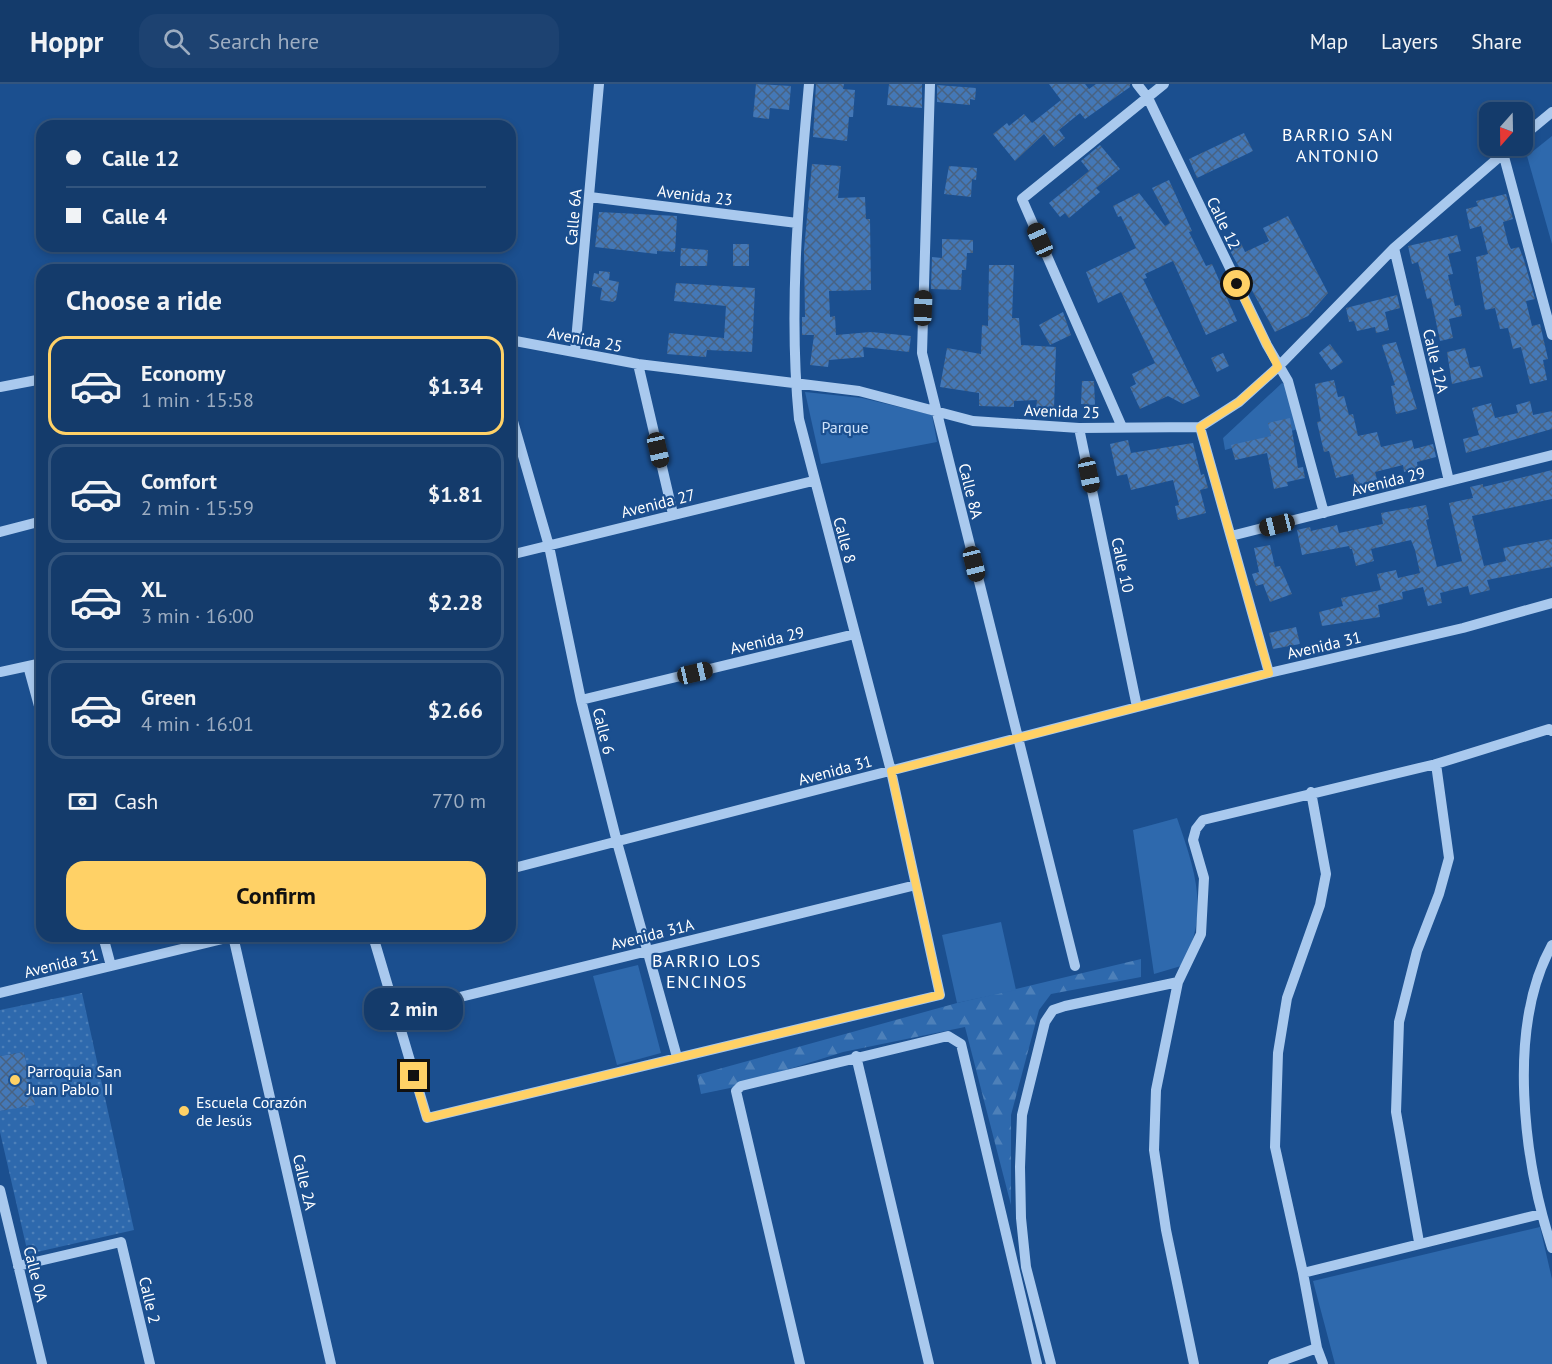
<!DOCTYPE html>
<html lang="en">
<head>
<meta charset="utf-8">
<style>
  body { margin:0; font-family:"PT Sans",sans-serif; background:#1d4271; color:#f1f3f6; height:100vh; display:flex; flex-direction:column; font-size:22px; white-space:nowrap }
  * { box-sizing:border-box; margin:0 }
  p { font-size:20px; color:#9dadc1 }
  .icon { flex:none; width:33px; height:33px; fill:none; stroke:currentColor; stroke-width:2; stroke-linecap:round; stroke-linejoin:round }
  .map { position:relative; flex:1; overflow:hidden }
  .side { position:absolute; left:36px; top:180px; width:480px; height:678px; display:flex; flex-direction:column; background:#143b6b; border-radius:18px; box-shadow:0 3px 9px #0003,0 0 0 2px #33557e }
  .side>* { flex:none }
  .hud { position:absolute; left:36px; top:36px; width:480px; height:132px; border-radius:18px; box-shadow:0 3px 9px #0003,0 0 0 2px #33557e; display:grid; align-content:center; height:132px; padding:0 30px; background:#143b6b }
  .needle { width:39px; rotate:200deg }
  .fabs { position:absolute; left:1479px; top:18px; display:grid; gap:12px }
  .fabs a { display:grid; place-items:center; width:54px; height:54px; border-radius:12px; background:#143b6b; box-shadow:0 3px 9px #0003,0 0 0 2px #33557e; font-size:30px }
  .end { position:absolute; width:27px; height:27px; margin:-14px; border:8px solid #ffd166; background:#111; box-shadow:0 0 0 3px #111 }
  .from { border-radius:50% }
  .bubble { position:absolute; height:42px; border-radius:18px; background:#143b6b; box-shadow:0 3px 9px #0003,0 0 0 2px #33557e; font-size:20px; font-weight:800; line-height:42px; text-align:center }
  .car { position:absolute; width:18px; height:36px; margin:-18px -9px; border-radius:8px; box-shadow:0 0 4px 2px #0007; background:linear-gradient(#222 24%,#8ab4d8 0 40%,#222 0 76%,#8ab4d8 0 86%,#222 0) }
  .hud b { display:flex; align-items:center; gap:21px; height:57px; font-size:22px }
  .hud b+b { border-top:2px solid #33557e }
  .hud i { width:15px; height:15px; background:#f1f3f6 }
  ul { padding:0; list-style:none }
  li { display:flex; align-items:center; gap:18px; height:99px; margin:0 12px 9px; padding:0 18px; border:3px solid #33557e; border-radius:18px }
  li div { flex:1 }
  li b { display:block; font-size:22px }
  li em { font-style:normal; font-weight:800 }
  li.active { border-color:#ffd166 }
  li>.icon { width:54px; height:54px; stroke-width:1.5 }
  h2 { padding:0 30px; font-size:27px; line-height:72px }
  .pay { display:flex; align-items:center; gap:15px; height:66px; padding:0 30px; font-size:22px }
  .pay p { margin-inline-start:auto }
  .primary-button { display:flex; gap:12px; margin-top:auto; padding:12px 30px }
  .primary-button a { flex:1; height:69px; border-radius:18px; background:#ffd166; color:#111; font-size:24px; font-weight:800; line-height:69px; text-align:center }
  header { display:flex; align-items:center; gap:36px; box-sizing:border-box; height:84px; padding:0 30px; background:#143b6b; border-bottom:2px solid #33557e }
  header strong { font-size:28px }
  nav { display:flex; gap:33px; margin-inline-start:auto; font-size:21px }
  .search { width:420px; height:54px; background:#1d4271; display:flex; align-items:center; gap:15px; box-sizing:border-box; padding:0 21px; border-radius:18px; color:#9dadc1; font-size:22px }
  .map>svg:first-child { display:block }
</style>
</head>
<body>
<header>
<strong>Hoppr</strong>
<div class="search"><svg class="icon" aria-label="search" viewBox="0 0 24 24"><circle cx="10" cy="10" r="6"/><path d="M15 15l6 6"/></svg>Search here</div>
<nav><a>Map</a><a>Layers</a><a>Share</a></nav>
</header>
<div class="map">
<svg width="1552" height="1280" viewBox="0 0 1552 1280">
  <defs>
    <pattern id="forest-firs" width="22" height="20" patternUnits="userSpaceOnUse" patternTransform="scale(1.5)"><rect width="22" height="20" fill="#2e69ad"/><path d="M5 1l3.5 6h-7zM16 11l3.5 6h-7z" fill="#4d80b9"/></pattern>
    <pattern id="garden-dots" width="8" height="8" patternUnits="userSpaceOnUse" patternTransform="scale(1.5)"><rect width="8" height="8" fill="#2e69ad"/><path d="M2 2h.1M6 6h.1" fill="none" stroke="#4d80b9" stroke-width="1.8" stroke-linecap="round"/></pattern>
    <pattern id="building-cross-hatch" width="8" height="8" patternUnits="userSpaceOnUse" patternTransform="scale(1.5)"><rect width="8" height="8" fill="#4478b7"/><path d="M0 0l8 8M0 8l8-8" fill="none" stroke="#486282"/></pattern>
  </defs>
  <rect width="100%" height="100%" fill="#1b4f8f"/>
  <path fill="url(#forest-firs)" d="M 1141,875 L 1141,893 L 1051,910 L 1039,926 L 1011,1031 L 1011,1121 L 965,943 L 843,968 L 730,1004 L 701,1010 L 697,991 L 957,919 Z"/>
  <path fill="#2e69ad" d="M 1552,52 L 1552,160 L 1527,72 Z
    M 1282,299 L 1290,303 L 1298,345 L 1225,366 L 1223,354 Z
    M 805,308 L 862,314 L 932,331 L 937,358 L 821,380 Z
    M 1177,734 C 1195,786 1211,831 1181,882 L 1154,890 L 1133,746 Z
    M 1001,838 L 1016,906 L 957,919 L 942,851 Z
    M 638,881 L 661,969 L 617,981 L 593,892 Z
    M 1540,1143 L 1552,1195 L 1552,1280 L 1335,1280 L 1313,1197 Z"/>
  <path fill="url(#garden-dots)" d="M 82,909 L 134,1146 L 28,1170 L 0,1048 L 0,1024 L 1,1027 L 34,1020 L 24,968 L 0,972 L 0,926 Z"/>
  <path fill="url(#building-cross-hatch)" d="M 756,0 L 791,2 L 789,26 L 770,24 L 769,35 L 753,33 Z
    M 816,0 L 844,0 L 843,5 L 855,6 L 853,33 L 849,33 L 847,57 L 813,53 Z
    M 889,0 L 922,0 L 922,24 L 887,21 Z
    M 1049,0 L 1085,0 L 1089,5 L 1096,0 L 1130,0 L 1130,3 L 1085,35 L 1080,29 L 1059,46 L 1065,54 L 1054,63 L 1044,50 L 1015,77 L 993,50 L 1007,39 L 1009,42 L 1024,30 L 1032,39 L 1061,16 Z
    M 937,1 L 976,4 L 975,16 L 970,15 L 970,21 L 937,18 Z
    M 1244,49 L 1253,67 L 1197,94 L 1189,75 Z
    M 1100,61 L 1120,85 L 1096,104 L 1100,108 L 1069,134 L 1065,129 L 1060,133 L 1049,119 L 1089,87 L 1081,77 Z
    M 812,80 L 841,82 L 838,114 L 865,113 L 866,135 L 870,135 L 871,206 L 829,207 L 830,233 L 835,232 L 836,251 L 871,248 L 911,252 L 909,268 L 863,263 L 864,273 L 829,276 L 828,283 L 810,281 L 814,251 L 802,251 L 802,233 L 805,233 L 804,166 Z
    M 949,82 L 977,84 L 976,96 L 972,95 L 971,113 L 944,110 Z
    M 1169,96 L 1192,147 L 1189,148 L 1206,182 L 1212,180 L 1237,237 L 1206,251 L 1173,177 L 1145,190 L 1147,194 L 1143,195 L 1200,312 L 1183,320 L 1168,312 L 1140,325 L 1130,303 L 1136,300 L 1132,290 L 1155,279 L 1121,208 L 1098,219 L 1086,188 L 1136,164 L 1121,132 L 1118,133 L 1113,122 L 1139,109 L 1165,142 L 1170,139 L 1152,104 Z
    M 1506,110 L 1513,135 L 1503,138 L 1508,159 L 1511,165 L 1519,163 L 1524,176 L 1535,215 L 1526,217 L 1532,242 L 1540,240 L 1548,275 L 1543,276 L 1547,296 L 1530,300 L 1521,263 L 1513,265 L 1508,244 L 1500,245 L 1495,224 L 1485,226 L 1476,173 L 1488,170 L 1481,142 L 1470,145 L 1466,125 L 1478,122 L 1476,117 Z
    M 599,128 L 677,132 L 675,168 L 657,167 L 657,170 L 595,163 Z
    M 1288,132 L 1328,209 L 1308,232 L 1275,248 L 1229,165 L 1241,159 L 1245,168 L 1269,157 L 1263,144 Z
    M 1457,151 L 1461,167 L 1448,170 L 1453,190 L 1448,191 L 1455,222 L 1460,221 L 1462,232 L 1449,235 L 1453,254 L 1440,257 L 1431,214 L 1427,215 L 1418,178 L 1412,180 L 1408,162 Z
    M 942,155 L 973,156 L 973,169 L 967,169 L 966,186 L 962,186 L 961,206 L 931,205 L 932,173 L 942,174 Z
    M 733,160 L 749,160 L 749,182 L 733,182 Z
    M 681,164 L 708,166 L 707,182 L 680,182 Z
    M 989,181 L 1014,181 L 1012,234 L 1019,234 L 1021,261 L 1056,263 L 1054,324 L 1036,324 L 1037,316 L 1014,317 L 1014,323 L 979,322 L 979,309 L 940,303 L 947,264 L 981,270 L 982,241 L 988,242 Z
    M 599,187 L 610,188 L 609,196 L 619,198 L 616,216 L 613,218 L 600,216 L 602,204 L 592,202 L 594,189 L 599,190 Z
    M 676,199 L 755,204 L 752,268 L 707,266 L 706,273 L 667,270 L 669,249 L 724,254 L 726,222 L 674,217 Z
    M 1397,211 L 1400,224 L 1385,228 L 1389,246 L 1376,249 L 1375,243 L 1357,247 L 1354,237 L 1349,238 L 1346,224 Z
    M 1063,228 L 1071,251 L 1050,261 L 1039,241 Z
    M 1396,258 L 1417,325 L 1396,330 L 1391,302 L 1395,301 L 1382,261 Z
    M 1330,260 L 1343,278 L 1331,286 L 1319,269 Z
    M 1465,264 L 1470,284 L 1480,282 L 1483,293 L 1452,300 L 1447,268 Z
    M 1223,269 L 1229,282 L 1217,288 L 1211,274 Z
    M 1334,296 L 1338,313 L 1344,312 L 1349,331 L 1353,330 L 1358,352 L 1377,348 L 1381,363 L 1412,356 L 1414,365 L 1433,360 L 1436,373 L 1417,378 L 1418,385 L 1404,388 L 1403,381 L 1375,388 L 1378,399 L 1356,404 L 1353,390 L 1336,394 L 1329,367 L 1324,368 L 1317,338 L 1321,337 L 1315,300 Z
    M 1082,297 L 1094,297 L 1095,321 L 1081,320 Z
    M 1530,317 L 1533,331 L 1552,327 L 1552,345 L 1466,369 L 1463,355 L 1479,351 L 1472,324 L 1491,319 L 1495,334 L 1518,329 L 1516,321 Z
    M 1290,334 L 1298,384 L 1303,383 L 1305,394 L 1287,398 L 1288,402 L 1274,405 L 1267,369 L 1235,376 L 1231,361 L 1271,352 L 1268,339 Z
    M 1128,356 L 1131,369 L 1193,359 L 1201,391 L 1204,390 L 1208,404 L 1200,406 L 1206,429 L 1178,436 L 1175,422 L 1179,421 L 1173,396 L 1131,406 L 1127,390 L 1117,392 L 1110,360 Z
    M 1552,386 L 1552,415 L 1472,432 L 1484,482 L 1506,477 L 1503,464 L 1552,455 L 1552,483 L 1487,496 L 1490,506 L 1470,511 L 1468,502 L 1440,509 L 1442,519 L 1428,522 L 1423,503 L 1402,508 L 1403,515 L 1378,521 L 1380,533 L 1322,542 L 1319,528 L 1343,522 L 1341,514 L 1381,506 L 1377,490 L 1396,486 L 1398,494 L 1420,489 L 1415,466 L 1411,456 L 1371,465 L 1374,477 L 1356,482 L 1352,465 L 1350,465 L 1349,462 L 1302,471 L 1297,446 L 1310,443 L 1311,447 L 1337,441 L 1339,449 L 1383,440 L 1381,429 L 1426,421 L 1429,435 L 1426,436 L 1437,483 L 1462,477 L 1449,419 L 1473,414 L 1470,403 L 1483,400 L 1483,403 Z
    M 1270,461 L 1275,483 L 1280,482 L 1292,510 L 1270,518 L 1263,500 L 1256,502 L 1252,490 L 1259,488 L 1254,464 Z
    M 1296,543 L 1300,560 L 1273,565 L 1269,549 Z
    M 24,968 L 35,1021 L 0,1027 L 0,972 Z"/>
  <g fill="none" stroke-linecap="round" stroke-linejoin="round">
    <path stroke="#a9c9ee" stroke-width="10" d="M 930,0 L 922,269 L 1075,882
      M 1137,0 L 1148,14 L 1267,261 L 1288,297 L 1324,429
      M 1522,53 L 1552,28
      M 1503,69 L 1552,251
      M 590,113 L 797,139
      M 1394,164 L 1449,397
      M 510,256 L 638,280 L 859,307 L 973,337 L 1079,344 L 1200,343 L 1239,318 L 1278,283 L 1394,164 L 1512,62
      M 575,268 L 599,0
      M 638,280 L 673,430
      M 0,303 L 42,295
      M 510,327 L 549,462 L 581,616 L 617,758 L 677,973
      M 1122,343 L 1022,115 L 1164,0
      M 1200,343 L 1269,589
      M 1079,344 L 1137,623
      M 0,448 L 42,437
      M 1231,452 L 1552,371
      M 510,471 L 813,397
      M 28,582 L 42,633
      M 0,588 L 42,579
      M 581,616 L 855,550
      M 1311,708 L 1326,790 L 1320,821 L 1287,914 L 1278,969 L 1275,1063 L 1303,1189 L 1317,1264 L 1323,1280
      M 510,785 L 1269,589 L 1463,544 L 1552,519
      M 103,852 L 111,882
      M 233,852 L 331,1280
      M 373,852 L 427,1034 L 940,911 L 891,687 L 799,335 C 788,223 799,111 809,0
      M 1552,861 C 1506,944 1524,1078 1552,1164
      M 0,909 L 235,852
      M 395,929 L 916,801
      M 856,972 L 929,1280
      M 0,1106 L 42,1280
      M 1419,1158 L 1396,1028 L 1399,938 L 1417,867 L 1439,810 L 1449,774 L 1436,680
      M 18,1182 L 121,1158 L 150,1280
      M 1303,1189 L 1541,1130
      M 800,1280 L 736,1007 L 741,1002 L 948,952 L 961,960 L 1037,1280
      M 1051,1280 L 1026,1183 L 1021,1134 L 1020,1083 L 1022,1031 L 1045,938 L 1053,926 L 1065,922 L 1178,898
      M 1194,1280 L 1166,1146 L 1154,1066 L 1156,1006 L 1178,898 L 1201,850 L 1204,794 L 1193,756 L 1196,745 L 1203,736 L 1436,680 L 1549,645 L 1552,647
      M 1273,1280 L 1317,1264"/>
  </g>
  <g fill="none" stroke-linecap="round" stroke-linejoin="round">
    <path stroke="#ffd166" stroke-width="8" d="M 414,992 L 427,1034 L 940,911 L 891,687 L 1269,589 L 1200,343 L 1239,318 L 1278,283 L 1237,200"/>
  </g>
  <g fill="#ffd166" stroke="#1b4f8f" stroke-width="2">
    <circle cx="15" cy="996" r="6"/>
    <circle cx="184" cy="1027" r="6"/>
  </g>
  <g text-anchor="middle" dominant-baseline="central" stroke-width="4.5" stroke-linejoin="round" paint-order="stroke">
    <g font-size="16" fill="#fff" stroke="#1b4f8f">
      <text transform="translate(695 111) rotate(7)">Avenida 23</text>
      <text transform="translate(573 133) rotate(-85)">Calle 6A</text>
      <text transform="translate(1224 139) rotate(64)">Calle 12</text>
      <text transform="translate(585 255) rotate(11)">Avenida 25</text>
      <text transform="translate(1436 277) rotate(77)">Calle 12A</text>
      <text transform="translate(1062 327) rotate(2)">Avenida 25</text>
      <text transform="translate(1388 397) rotate(-14)">Avenida 29</text>
      <text transform="translate(971 407) rotate(76)">Calle 8A</text>
      <text transform="translate(658 419) rotate(-14)">Avenida 27</text>
      <text transform="translate(845 456) rotate(75)">Calle 8</text>
      <text transform="translate(1123 481) rotate(78)">Calle 10</text>
      <text transform="translate(767 556) rotate(-13)">Avenida 29</text>
      <text transform="translate(1324 561) rotate(-13)">Avenida 31</text>
      <text transform="translate(604 647) rotate(76)">Calle 6</text>
      <text transform="translate(835 686) rotate(-15)">Avenida 31</text>
      <text transform="translate(652 850) rotate(-14)">Avenida 31A</text>
      <text transform="translate(61 879) rotate(-14)">Avenida 31</text>
      <text transform="translate(305 1098) rotate(77)">Calle 2A</text>
      <text transform="translate(36 1190) rotate(76)">Calle 0A</text>
      <text transform="translate(150 1216) rotate(77)">Calle 2</text>
    </g>
    <g font-size="16" fill="#cfe3fa" stroke="#1b4f8f">
      <text x="845" y="343">Parque</text>
    </g>
    <g font-size="16" fill="#fff" stroke="#1b4f8f" text-anchor="start">
      <text x="27" y="987">Parroquia San<tspan x="27" dy="18">Juan Pablo II</tspan></text>
      <text x="196" y="1018">Escuela Corazón<tspan x="196" dy="18">de Jesús</tspan></text>
    </g>
    <g font-size="18" letter-spacing="1.5" fill="#fff" stroke="#1b4f8f">
      <text x="1338" y="50">BARRIO SAN<tspan x="1338" dy="21">ANTONIO</tspan></text>
      <text x="707" y="876">BARRIO LOS<tspan x="707" dy="21">ENCINOS</tspan></text>
    </g>
  </g>
</svg>
<div class="fabs">
<a><svg class="needle" viewBox="-14 -14 28 28"><path d="M0-13l5 13h-10z" fill="#e53935"/><path d="M0 13l5-13h-10z" fill="#9dadc1"/></svg></a>
</div>
<i class="end from" style="left:1237px;top:200px"></i>
<i class="end" style="left:414px;top:992px"></i>
<div class="bubble" style="left:364px;top:904px;width:99px">2 min</div>
<i class="car" style="left:1040px;top:156px;rotate:336deg"></i>
<i class="car" style="left:923px;top:224px;rotate:2deg"></i>
<i class="car" style="left:658px;top:366px;rotate:167deg"></i>
<i class="car" style="left:1089px;top:391px;rotate:168deg"></i>
<i class="car" style="left:1277px;top:441px;rotate:256deg"></i>
<i class="car" style="left:974px;top:480px;rotate:166deg"></i>
<i class="car" style="left:695px;top:589px;rotate:77deg"></i>
<div class="hud">
<b><i class="from"></i>Calle 12</b>
<b><i></i>Calle 4</b>
</div>
<section class="side">
<h2>Choose a ride</h2>
<ul>
<li class="active"><svg class="icon" aria-label="car" viewBox="0 0 24 24"><path d="M5 17H2v-5l4-1 3-4h7l3 4 3 1v5h-3M9 17h6M6 11h13"/><circle cx="7" cy="17" r="2"/><circle cx="17" cy="17" r="2"/></svg><div><b>Economy</b><p>1 min · 15:58</p></div><em>$1.34</em></li>
<li><svg class="icon" aria-label="car" viewBox="0 0 24 24"><path d="M5 17H2v-5l4-1 3-4h7l3 4 3 1v5h-3M9 17h6M6 11h13"/><circle cx="7" cy="17" r="2"/><circle cx="17" cy="17" r="2"/></svg><div><b>Comfort</b><p>2 min · 15:59</p></div><em>$1.81</em></li>
<li><svg class="icon" aria-label="car" viewBox="0 0 24 24"><path d="M5 17H2v-5l4-1 3-4h7l3 4 3 1v5h-3M9 17h6M6 11h13"/><circle cx="7" cy="17" r="2"/><circle cx="17" cy="17" r="2"/></svg><div><b>XL</b><p>3 min · 16:00</p></div><em>$2.28</em></li>
<li><svg class="icon" aria-label="car" viewBox="0 0 24 24"><path d="M5 17H2v-5l4-1 3-4h7l3 4 3 1v5h-3M9 17h6M6 11h13"/><circle cx="7" cy="17" r="2"/><circle cx="17" cy="17" r="2"/></svg><div><b>Green</b><p>4 min · 16:01</p></div><em>$2.66</em></li>
</ul>
<div class="pay"><svg class="icon" aria-label="cash" viewBox="0 0 24 24"><path d="M3 7h18v10H3z"/><circle cx="12" cy="12" r="2"/></svg>Cash<p>770 m</p></div>
<div class="primary-button"><a>Confirm</a></div>
</section>
</div>
</body>
</html>
